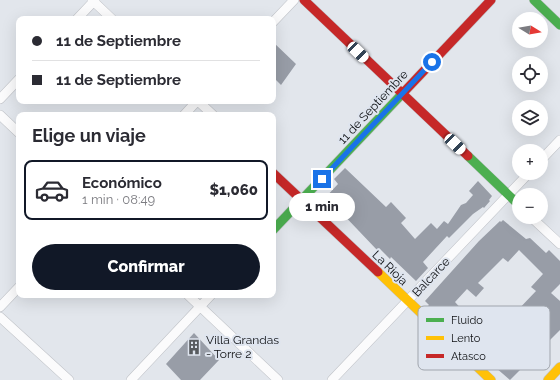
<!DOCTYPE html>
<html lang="es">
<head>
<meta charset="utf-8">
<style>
  body { margin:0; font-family:Raleway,sans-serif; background:#f2f2f3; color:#2b2b33; height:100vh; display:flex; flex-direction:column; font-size:15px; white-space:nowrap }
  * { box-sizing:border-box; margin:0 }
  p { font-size:13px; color:#7c7c81 }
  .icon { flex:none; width:22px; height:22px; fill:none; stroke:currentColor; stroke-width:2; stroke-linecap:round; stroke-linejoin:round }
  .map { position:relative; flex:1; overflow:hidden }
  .details { position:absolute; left:16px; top:112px; width:260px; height:186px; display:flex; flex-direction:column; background:#fff; border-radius:8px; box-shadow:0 4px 16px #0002 }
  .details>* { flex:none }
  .guide { position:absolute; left:16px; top:16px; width:260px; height:88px; border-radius:8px; box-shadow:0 4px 16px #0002; display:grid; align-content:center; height:88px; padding:0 16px; background:#fff }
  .needle { width:26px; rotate:101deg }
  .buttons { position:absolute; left:512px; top:12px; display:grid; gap:8px }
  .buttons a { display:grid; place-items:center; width:36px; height:36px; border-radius:50%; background:#fff; box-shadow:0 4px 16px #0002; font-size:20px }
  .end { position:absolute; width:18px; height:18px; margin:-9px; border:5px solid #1a73e8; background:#fff; box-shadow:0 0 0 2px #fff }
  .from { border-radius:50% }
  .bubble { position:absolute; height:28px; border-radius:14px; background:#fff; box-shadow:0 4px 16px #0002; font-size:13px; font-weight:800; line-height:28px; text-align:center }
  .car { position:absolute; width:12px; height:24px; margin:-12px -6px; border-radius:5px; box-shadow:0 0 3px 1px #0007; background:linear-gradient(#fff 24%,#345 0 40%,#fff 0 76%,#345 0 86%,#fff 0) }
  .guide b { display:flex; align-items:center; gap:14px; height:38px; font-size:15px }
  .guide b+b { border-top:1px solid #e1e1e2 }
  .guide i { width:10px; height:10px; background:#2b2b33 }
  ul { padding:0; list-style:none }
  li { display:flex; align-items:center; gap:12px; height:60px; margin:0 8px 6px; padding:0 8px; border:2px solid transparent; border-radius:8px }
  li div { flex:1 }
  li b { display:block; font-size:15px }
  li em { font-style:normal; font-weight:800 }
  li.on { border-color:#111827 }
  li>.icon { width:36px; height:36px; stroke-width:1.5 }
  h2 { padding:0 16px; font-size:18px; line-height:48px }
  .cta { display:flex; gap:8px; margin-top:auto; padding:8px 16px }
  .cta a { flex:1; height:46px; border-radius:24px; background:#111827; color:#fff; font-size:16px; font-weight:800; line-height:46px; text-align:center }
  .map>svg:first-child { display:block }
</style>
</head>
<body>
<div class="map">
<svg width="560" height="380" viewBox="0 0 560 380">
  <rect width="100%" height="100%" fill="#e2e6ec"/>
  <path fill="#989da7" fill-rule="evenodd" d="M 273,42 L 296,64 L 281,85 L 273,77 Z
    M 345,168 L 386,207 L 391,202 L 406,218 L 401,223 L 415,239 L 431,223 L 437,229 L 444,221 L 448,224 L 461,205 L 466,203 L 473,195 L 469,191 L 478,181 L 492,196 L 489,200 L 490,201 L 484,208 L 483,207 L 473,214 L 449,238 L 447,236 L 423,262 L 428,268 L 416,281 L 391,257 L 390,259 L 379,248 L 377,250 L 338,209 L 337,211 L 324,199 L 338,184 L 334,179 Z
    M 503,220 L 526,239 L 530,238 L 546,253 L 549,250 L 560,261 L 560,284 L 551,293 L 560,301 L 560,330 L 510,380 L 481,355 L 470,343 L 469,344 L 451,326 L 428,306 L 429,305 L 425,301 L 479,241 L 500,221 L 501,222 ZM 519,250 L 543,274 L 531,287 L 536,291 L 514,314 L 526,326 L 511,341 L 519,349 L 505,364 L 488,348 L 481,338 L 478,340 L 466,328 L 473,322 L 455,302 L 467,289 L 476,297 L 484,288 L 478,283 L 503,258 L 508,262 Z
    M 194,333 L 219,360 L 200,380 L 181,380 L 166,364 Z"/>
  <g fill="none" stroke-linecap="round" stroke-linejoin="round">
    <g stroke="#c0c3c8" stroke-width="10">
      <path id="street" d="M 92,0 L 112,19
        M 77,19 L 95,0
        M 273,22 L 294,0
        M 0,99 L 19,79
        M 198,101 L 213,115
        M 0,115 L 19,133
        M 184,115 L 197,101
        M 541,160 L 560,140
        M 531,217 L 560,244
        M 188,295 L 278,380
        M 0,307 L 19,287
        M 0,317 L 69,380
        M 131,380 L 211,295
        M 332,380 L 529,173"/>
    </g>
    <g stroke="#c0c3c8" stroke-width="10">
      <path id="fast" d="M 534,0 L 560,25
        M 468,156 L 519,205
        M 273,230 L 402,94"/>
    </g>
    <g stroke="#c0c3c8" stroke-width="10">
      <path id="slow" d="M 378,272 L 491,380
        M 548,380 L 560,367"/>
    </g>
    <g stroke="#c0c3c8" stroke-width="10">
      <path id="jam" d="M 304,0 L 468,156
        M 402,94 L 491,0
        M 273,173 L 378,272"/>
    </g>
    <use href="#street" stroke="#fbfbfc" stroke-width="9"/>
    <use href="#fast" stroke="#4caf50" stroke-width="9"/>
    <use href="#slow" stroke="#ffc107" stroke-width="9"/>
    <use href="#jam" stroke="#c62828" stroke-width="9"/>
  </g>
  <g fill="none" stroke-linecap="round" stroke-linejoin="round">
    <path stroke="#1a73e8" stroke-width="5" d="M 322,179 L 432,62"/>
  </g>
  <defs>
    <g id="building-bare" transform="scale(1.2)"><path d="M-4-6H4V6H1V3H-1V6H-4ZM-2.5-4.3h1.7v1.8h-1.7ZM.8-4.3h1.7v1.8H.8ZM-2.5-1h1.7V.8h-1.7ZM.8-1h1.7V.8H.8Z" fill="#585b5f" stroke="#dfe5ef" stroke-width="2.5" paint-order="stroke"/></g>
  </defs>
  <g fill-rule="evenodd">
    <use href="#building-bare" x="194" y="347"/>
  </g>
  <g text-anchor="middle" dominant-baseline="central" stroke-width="4" stroke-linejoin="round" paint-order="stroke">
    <g font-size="12" fill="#0e1013" stroke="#dfe5ef">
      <text transform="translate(373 107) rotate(-47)">11 de Septiembre</text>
      <text transform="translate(390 268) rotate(44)">La Rioja</text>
      <text transform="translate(431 277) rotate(-47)">Balcarce</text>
    </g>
    <g font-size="12" fill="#0e1013" stroke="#dfe5ef" text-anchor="start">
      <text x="206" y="340">Villa Grandas<tspan x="206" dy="14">- Torre 2</tspan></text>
    </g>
  </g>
  <rect x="418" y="306" width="132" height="64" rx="6" fill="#dfe5ef" stroke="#a0a5ad" stroke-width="1"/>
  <rect x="426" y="318" width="18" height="4" fill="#4caf50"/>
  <rect x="426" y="336" width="18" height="4" fill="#ffc107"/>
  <rect x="426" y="354" width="18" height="4" fill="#c62828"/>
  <g font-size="11" fill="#0e1013">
    <text x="451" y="324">Fluido</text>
    <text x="451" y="342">Lento</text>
    <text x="451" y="360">Atasco</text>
  </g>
</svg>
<div class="buttons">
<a><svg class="needle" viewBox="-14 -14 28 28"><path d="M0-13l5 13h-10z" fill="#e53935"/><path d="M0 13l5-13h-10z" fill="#7c7c81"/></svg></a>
<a><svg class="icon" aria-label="locate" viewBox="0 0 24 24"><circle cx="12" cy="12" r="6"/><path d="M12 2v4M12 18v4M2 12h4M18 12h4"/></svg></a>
<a><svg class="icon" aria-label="layers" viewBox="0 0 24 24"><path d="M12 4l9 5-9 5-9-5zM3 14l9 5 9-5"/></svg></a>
<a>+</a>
<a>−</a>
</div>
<i class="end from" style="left:432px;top:62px"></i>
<i class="end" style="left:322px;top:179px"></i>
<div class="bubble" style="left:289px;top:193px;width:66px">1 min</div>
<i class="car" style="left:358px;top:52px;rotate:134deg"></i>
<i class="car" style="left:455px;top:144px;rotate:134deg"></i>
<div class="guide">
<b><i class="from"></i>11 de Septiembre</b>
<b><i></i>11 de Septiembre</b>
</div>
<section class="details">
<h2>Elige un viaje</h2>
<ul>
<li class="on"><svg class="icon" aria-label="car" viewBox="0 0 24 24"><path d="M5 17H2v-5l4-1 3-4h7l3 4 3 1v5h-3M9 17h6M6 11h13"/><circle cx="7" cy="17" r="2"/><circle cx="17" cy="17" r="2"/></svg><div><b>Económico</b><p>1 min · 08:49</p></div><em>$1,060</em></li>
</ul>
<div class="cta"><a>Confirmar</a></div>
</section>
</div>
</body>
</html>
